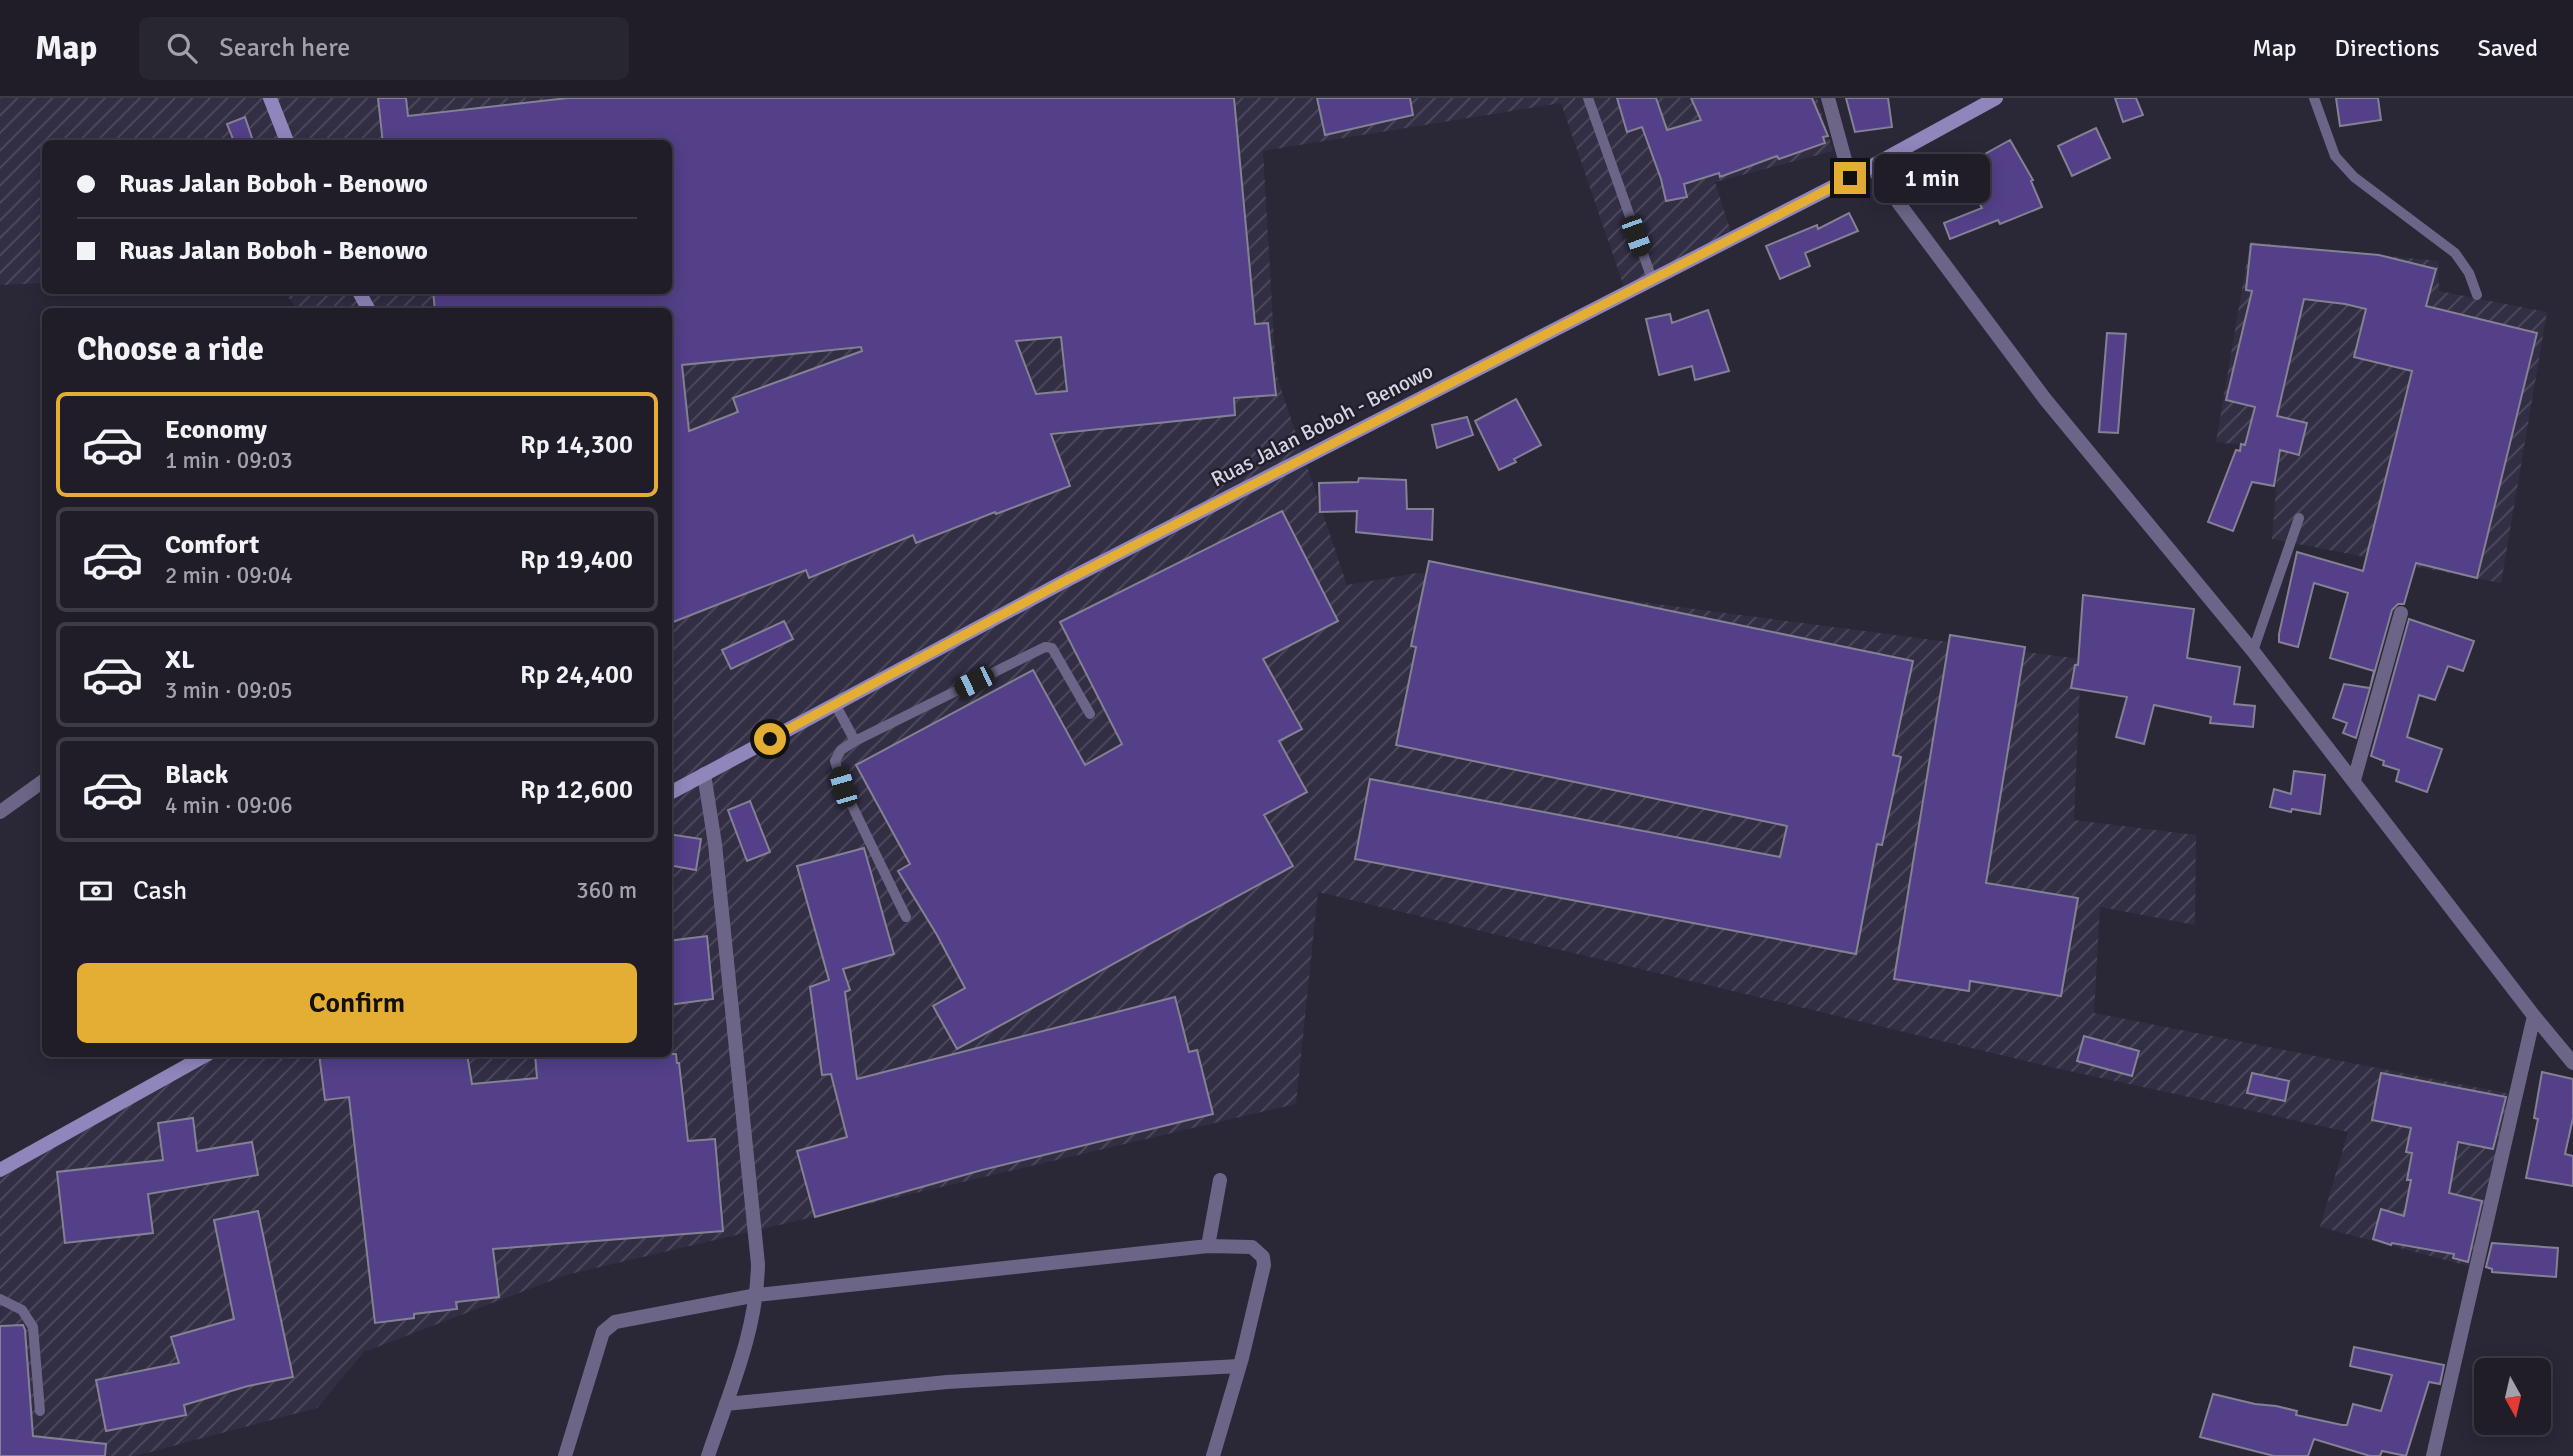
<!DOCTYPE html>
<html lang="en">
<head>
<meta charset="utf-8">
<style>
  body { margin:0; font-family:Signika,sans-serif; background:#282631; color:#f1f3f6; height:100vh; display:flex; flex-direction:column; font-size:26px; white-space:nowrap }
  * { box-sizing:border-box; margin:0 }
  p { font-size:23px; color:#a2a2a8 }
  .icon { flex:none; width:38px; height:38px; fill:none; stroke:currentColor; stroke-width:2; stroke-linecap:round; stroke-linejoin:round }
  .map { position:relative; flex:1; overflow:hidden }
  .sheet { position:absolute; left:42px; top:210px; width:630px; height:749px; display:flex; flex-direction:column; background:#201d29; border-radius:10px; box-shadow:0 4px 18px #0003,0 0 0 2px #3d3b46 }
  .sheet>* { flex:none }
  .top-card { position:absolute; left:42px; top:42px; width:630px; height:154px; border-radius:10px; box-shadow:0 4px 18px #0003,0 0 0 2px #3d3b46; display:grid; align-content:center; height:154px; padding:0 35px; background:#201d29 }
  .needle { width:46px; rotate:172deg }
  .buttons { position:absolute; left:2474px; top:1260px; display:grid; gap:14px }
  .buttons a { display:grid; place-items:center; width:77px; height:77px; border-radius:10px; background:#201d29; box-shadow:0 4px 18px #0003,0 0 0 2px #3d3b46; font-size:35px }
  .end { position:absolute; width:32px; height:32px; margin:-16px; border:9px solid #e4ae35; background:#111; box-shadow:0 0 0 4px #111 }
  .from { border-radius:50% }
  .bubble { position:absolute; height:49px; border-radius:10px; background:#201d29; box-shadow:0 4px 18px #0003,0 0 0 2px #3d3b46; font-size:23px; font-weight:600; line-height:49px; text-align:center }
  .car { position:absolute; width:21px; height:42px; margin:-21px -10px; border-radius:9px; box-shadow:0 0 5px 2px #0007; background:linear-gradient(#222 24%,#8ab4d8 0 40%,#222 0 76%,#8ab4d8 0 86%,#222 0) }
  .top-card b { display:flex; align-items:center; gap:24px; height:66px; font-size:26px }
  .top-card b+b { border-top:2px solid #3d3b46 }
  .top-card i { width:18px; height:18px; background:#f1f3f6 }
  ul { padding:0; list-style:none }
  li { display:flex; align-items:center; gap:21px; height:105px; margin:0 14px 10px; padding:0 21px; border:4px solid #3d3b46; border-radius:10px }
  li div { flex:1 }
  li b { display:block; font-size:26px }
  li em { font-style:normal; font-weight:600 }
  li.current { border-color:#e4ae35 }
  li>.icon { width:63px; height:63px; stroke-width:1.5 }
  h2 { padding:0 35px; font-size:32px; line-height:84px }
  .pay { display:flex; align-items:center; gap:18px; height:77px; padding:0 35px; font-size:26px }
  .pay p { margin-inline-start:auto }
  .button { display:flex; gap:14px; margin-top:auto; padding:14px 35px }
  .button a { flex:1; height:80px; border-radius:10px; background:#e4ae35; color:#111; font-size:28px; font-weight:600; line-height:80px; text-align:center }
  header { display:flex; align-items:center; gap:42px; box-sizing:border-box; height:98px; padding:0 35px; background:#201d29; border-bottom:2px solid #3d3b46 }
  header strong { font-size:33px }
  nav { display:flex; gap:38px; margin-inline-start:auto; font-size:24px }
  .search { width:490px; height:63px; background:#282631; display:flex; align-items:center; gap:18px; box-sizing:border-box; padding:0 24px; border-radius:10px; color:#a2a2a8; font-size:26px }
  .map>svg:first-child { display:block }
</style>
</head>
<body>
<header>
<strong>Map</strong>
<div class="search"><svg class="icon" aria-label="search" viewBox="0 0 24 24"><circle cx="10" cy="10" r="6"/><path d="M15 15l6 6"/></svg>Search here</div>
<nav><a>Map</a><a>Directions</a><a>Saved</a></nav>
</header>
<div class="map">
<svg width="2573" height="1358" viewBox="0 0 2573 1358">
  <defs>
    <pattern id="industrial-furrows" width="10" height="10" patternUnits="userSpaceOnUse" patternTransform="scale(1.75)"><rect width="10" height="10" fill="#322e44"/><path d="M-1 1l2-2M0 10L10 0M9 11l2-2" fill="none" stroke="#4f4b5f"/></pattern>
  </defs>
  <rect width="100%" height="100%" fill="#2a2737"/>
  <path fill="url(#industrial-furrows)" d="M 0,0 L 1817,0 L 1833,53 L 1715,84 L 1733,140 L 1626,195 L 1561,5 L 1263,53 L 1276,276 L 1347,487 L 1417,475 L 2081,561 L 2074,722 L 2196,737 L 2195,827 L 2100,809 L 2094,915 L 2516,997 L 2476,1170 L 2320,1129 L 2348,1034 L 2051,969 L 1318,794 L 1296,1006 L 566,1177 L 364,1254 L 317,1310 L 135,1358 L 0,1358 L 0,1073 L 209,956 L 668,956 L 668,214 L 298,213 L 284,193 L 668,192 L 668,46 L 46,46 L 45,185 L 0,187 Z
    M 2250,144 L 2438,163 L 2439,193 L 2547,214 L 2501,485 L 2272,441 L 2279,351 L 2216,344 Z"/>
  <path fill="#534088" stroke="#848194" stroke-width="2" fill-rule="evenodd" d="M 378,0 L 406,0 L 408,18 L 568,0 L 1234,0 L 1255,226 L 1268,225 L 1276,297 L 1234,300 L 1235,317 L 1051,336 L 1070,388 L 996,416 L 995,414 L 916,445 L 913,437 L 809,480 L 806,472 L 668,526 L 668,214 L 435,214 L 433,192 L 668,192 L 668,46 L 383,46 ZM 1061,239 L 1067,293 L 1036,296 L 1016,243 ZM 861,249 L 862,253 L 733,300 L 738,314 L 689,333 L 682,267 Z
    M 1317,0 L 1410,0 L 1413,17 L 1325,37 Z
    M 1617,0 L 1656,0 L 1667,32 L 1701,22 L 1691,0 L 1812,0 L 1828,38 L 1823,39 L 1825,45 L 1779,61 L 1777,58 L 1720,79 L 1719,75 L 1684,86 L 1687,99 L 1666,103 L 1661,81 L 1642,29 L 1627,34 Z
    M 1846,0 L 1888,0 L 1892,29 L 1855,34 Z
    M 2115,0 L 2136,0 L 2143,17 L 2123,24 Z
    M 2336,0 L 2378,0 L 2381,22 L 2340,28 Z
    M 245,19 L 254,46 L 235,46 L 227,26 Z
    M 2096,30 L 2110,60 L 2072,78 L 2058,48 Z
    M 2010,42 L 2033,82 L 2031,83 L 2042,109 L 2000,126 L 1998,122 L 1950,141 L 1944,125 L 1982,110 L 1960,70 Z
    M 1849,115 L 1858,133 L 1805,155 L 1810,168 L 1780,181 L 1766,148 L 1817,127 L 1818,131 Z
    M 2251,146 L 2379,157 L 2436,171 L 2426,208 L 2537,235 L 2477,480 L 2416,465 L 2404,506 L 2398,506 L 2392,512 L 2356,640 L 2343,635 L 2347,625 L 2333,620 L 2344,586 L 2370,590 L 2374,573 L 2330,560 L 2348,495 L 2314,485 L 2298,549 L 2279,544 L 2279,536 L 2297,454 L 2363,473 L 2412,273 L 2354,259 L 2366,211 L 2345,206 L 2304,201 L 2277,318 L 2307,325 L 2299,357 L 2280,352 L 2274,388 L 2252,384 L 2233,433 L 2208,424 L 2236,352 L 2240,353 L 2241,346 L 2245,347 L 2255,309 L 2226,302 L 2252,193 L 2246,192 Z
    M 1708,212 L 1729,273 L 1695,282 L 1692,268 L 1659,277 L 1646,221 L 1670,216 L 1672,225 Z
    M 2107,235 L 2126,236 L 2118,335 L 2099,334 Z
    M 1516,301 L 1541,347 L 1514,361 L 1516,364 L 1499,372 L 1475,323 Z
    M 1467,319 L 1473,337 L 1437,350 L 1432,327 Z
    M 1359,380 L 1406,382 L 1407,411 L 1433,411 L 1432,442 L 1356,434 L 1357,413 L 1320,414 L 1319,385 L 1358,384 Z
    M 1282,413 L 1338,523 L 1263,561 L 1302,631 L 1279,643 L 1307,694 L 1264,717 L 1293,768 L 957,951 L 933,908 L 965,890 L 937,837 L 898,773 L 910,766 L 856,667 L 1033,572 L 1085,667 L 1122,646 L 1060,524 Z
    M 1429,463 L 1913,563 L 1893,657 L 1901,659 L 1882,747 L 1877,746 L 1856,856 L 1355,761 L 1370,681 L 1780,759 L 1787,728 L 1396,647 L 1416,549 L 1411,548 Z
    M 2083,497 L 2194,511 L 2187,560 L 2240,569 L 2234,606 L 2255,608 L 2253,629 L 2210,625 L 2211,619 L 2154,607 L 2144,646 L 2116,639 L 2127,599 L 2071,590 L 2075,567 L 2078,567 Z
    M 2409,521 L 2474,543 L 2463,573 L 2448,568 L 2435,602 L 2419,597 L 2407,639 L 2442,651 L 2427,694 L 2396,683 L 2399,672 L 2383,667 L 2384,663 L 2371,658 Z
    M 784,523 L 793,541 L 731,571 L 722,552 Z
    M 1950,537 L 2025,549 L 1986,785 L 2078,800 L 2061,898 L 1970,883 L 1969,893 L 1894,881 Z
    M 2294,673 L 2325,677 L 2320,716 L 2292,711 L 2291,714 L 2270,709 L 2274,691 L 2291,696 Z
    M 750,703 L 770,754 L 747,763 L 728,712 Z
    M 668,736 L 701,741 L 696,772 L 668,767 Z
    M 864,750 L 894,856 L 843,871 L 850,892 L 845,894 L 857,981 L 1175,899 L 1189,954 L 1197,952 L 1213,1016 L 982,1072 L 815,1119 L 797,1053 L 847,1039 L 831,976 L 822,977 L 810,889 L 829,882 L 797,768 Z
    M 707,838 L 713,901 L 668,907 L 668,843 Z
    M 2084,938 L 2139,953 L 2132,978 L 2077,963 Z
    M 319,956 L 467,956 L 472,986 L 537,980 L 535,956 L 676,956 L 677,965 L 679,965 L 688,1043 L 715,1041 L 723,1133 L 493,1151 L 499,1199 L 456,1204 L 457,1211 L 414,1216 L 414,1220 L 375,1225 L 349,999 L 325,1002 Z
    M 2542,974 L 2573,981 L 2573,1020 L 2565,1056 L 2573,1058 L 2573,1088 L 2526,1080 L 2538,1021 L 2534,1020 Z
    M 2252,975 L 2289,983 L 2285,1003 L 2247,995 Z
    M 2381,975 L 2506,999 L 2493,1051 L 2458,1044 L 2449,1095 L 2482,1103 L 2468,1164 L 2453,1160 L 2454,1156 L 2392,1145 L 2391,1147 L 2373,1141 L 2381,1111 L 2404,1118 L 2411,1082 L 2407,1082 L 2412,1055 L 2406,1054 L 2411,1030 L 2372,1022 Z
    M 193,1020 L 197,1053 L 252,1044 L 258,1077 L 148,1096 L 153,1135 L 65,1145 L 57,1074 L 163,1062 L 158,1025 Z
    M 258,1113 L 293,1279 L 248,1288 L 184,1307 L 186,1317 L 106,1333 L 96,1282 L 179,1265 L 171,1239 L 234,1221 L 214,1122 Z
    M 2492,1145 L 2558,1150 L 2556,1179 L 2492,1174 L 2492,1171 L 2486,1169 Z
    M 23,1227 L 25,1232 L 33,1338 L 106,1346 L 105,1358 L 0,1358 L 0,1228 Z
    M 2354,1249 L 2444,1267 L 2440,1286 L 2429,1284 L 2406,1358 L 2382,1353 L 2380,1358 L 2370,1358 L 2314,1341 L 2308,1358 L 2274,1358 L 2200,1339 L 2213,1296 L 2255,1306 L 2276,1308 L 2297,1313 L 2296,1317 L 2342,1327 L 2347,1327 L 2353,1306 L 2381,1313 L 2392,1277 L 2350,1268 Z"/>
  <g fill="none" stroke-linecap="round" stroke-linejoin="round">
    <path stroke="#6c6587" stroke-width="10" d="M 1588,0 L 1652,181
      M 2314,0 L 2335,58 L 2354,79 L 2455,155 L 2469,175 L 2477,197
      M 2253,553 L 2299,420
      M 835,606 L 855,643
      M 906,819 L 843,689 L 835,663 L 841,652 L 855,643 L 1045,549 L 1052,550 L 1090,616
      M 0,1201 L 22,1212 L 33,1229 L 40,1313"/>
    <path stroke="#6c6587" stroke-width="14" d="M 1828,0 L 1850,80
      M 1871,68 L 2045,301 L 2253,553 L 2534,918 L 2573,965
      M 704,676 L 715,746 L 758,1166 C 757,1233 729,1295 708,1358
      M 2354,682 L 2401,515
      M 0,714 L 46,681
      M 1208,1148 L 1220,1082
      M 726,1306 L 947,1284 L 1239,1268
      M 565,1358 L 603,1234 L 615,1224 L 757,1197 L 1208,1148 L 1252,1149 L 1263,1159 L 1264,1167 L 1242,1260 L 1213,1358
      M 2433,1358 L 2534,918"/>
    <path stroke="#9186bc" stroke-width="14" d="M 270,0 L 288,46
      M 358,192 L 370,214
      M 668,696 L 1063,484 L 1850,80 L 1996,0
      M 0,1072 L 208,956"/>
  </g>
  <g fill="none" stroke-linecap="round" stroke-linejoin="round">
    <path stroke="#e4ae35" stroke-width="9" d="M 770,641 L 1063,484 L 1850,80"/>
  </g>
  <g text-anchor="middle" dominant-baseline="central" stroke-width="5" stroke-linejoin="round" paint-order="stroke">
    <g font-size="21" fill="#d6d4df" stroke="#211e2d">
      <text transform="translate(1322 327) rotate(-27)">Ruas Jalan Boboh - Benowo</text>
    </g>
  </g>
</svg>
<div class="buttons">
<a><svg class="needle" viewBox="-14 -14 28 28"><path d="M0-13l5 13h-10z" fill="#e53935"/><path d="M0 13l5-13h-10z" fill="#a2a2a8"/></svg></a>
</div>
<i class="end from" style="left:770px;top:641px"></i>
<i class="end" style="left:1850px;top:80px"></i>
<div class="bubble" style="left:1874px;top:56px;width:116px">1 min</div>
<i class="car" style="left:1636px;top:138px;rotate:160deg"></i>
<i class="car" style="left:974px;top:584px;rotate:244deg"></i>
<i class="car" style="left:843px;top:689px;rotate:344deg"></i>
<div class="top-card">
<b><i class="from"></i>Ruas Jalan Boboh - Benowo</b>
<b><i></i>Ruas Jalan Boboh - Benowo</b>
</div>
<section class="sheet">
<h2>Choose a ride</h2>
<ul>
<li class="current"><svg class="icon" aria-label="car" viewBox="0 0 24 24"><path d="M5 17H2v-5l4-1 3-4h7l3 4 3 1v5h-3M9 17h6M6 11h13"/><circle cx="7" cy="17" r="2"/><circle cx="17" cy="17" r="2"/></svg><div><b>Economy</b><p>1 min · 09:03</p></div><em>Rp 14,300</em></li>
<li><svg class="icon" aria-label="car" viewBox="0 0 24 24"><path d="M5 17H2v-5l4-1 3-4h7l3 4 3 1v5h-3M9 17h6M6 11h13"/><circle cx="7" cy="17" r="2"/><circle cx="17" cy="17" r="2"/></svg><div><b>Comfort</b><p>2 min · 09:04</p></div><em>Rp 19,400</em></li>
<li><svg class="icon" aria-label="car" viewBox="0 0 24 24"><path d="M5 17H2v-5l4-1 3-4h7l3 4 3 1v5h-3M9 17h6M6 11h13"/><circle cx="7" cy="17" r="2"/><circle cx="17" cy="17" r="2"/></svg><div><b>XL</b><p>3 min · 09:05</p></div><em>Rp 24,400</em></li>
<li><svg class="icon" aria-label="car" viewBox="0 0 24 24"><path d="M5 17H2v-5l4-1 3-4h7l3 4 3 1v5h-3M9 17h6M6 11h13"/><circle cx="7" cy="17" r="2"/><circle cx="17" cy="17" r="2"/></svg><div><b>Black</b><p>4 min · 09:06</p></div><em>Rp 12,600</em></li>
</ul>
<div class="pay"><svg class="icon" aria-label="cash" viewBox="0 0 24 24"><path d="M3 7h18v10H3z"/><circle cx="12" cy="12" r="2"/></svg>Cash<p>360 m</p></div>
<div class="button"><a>Confirm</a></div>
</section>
</div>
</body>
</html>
